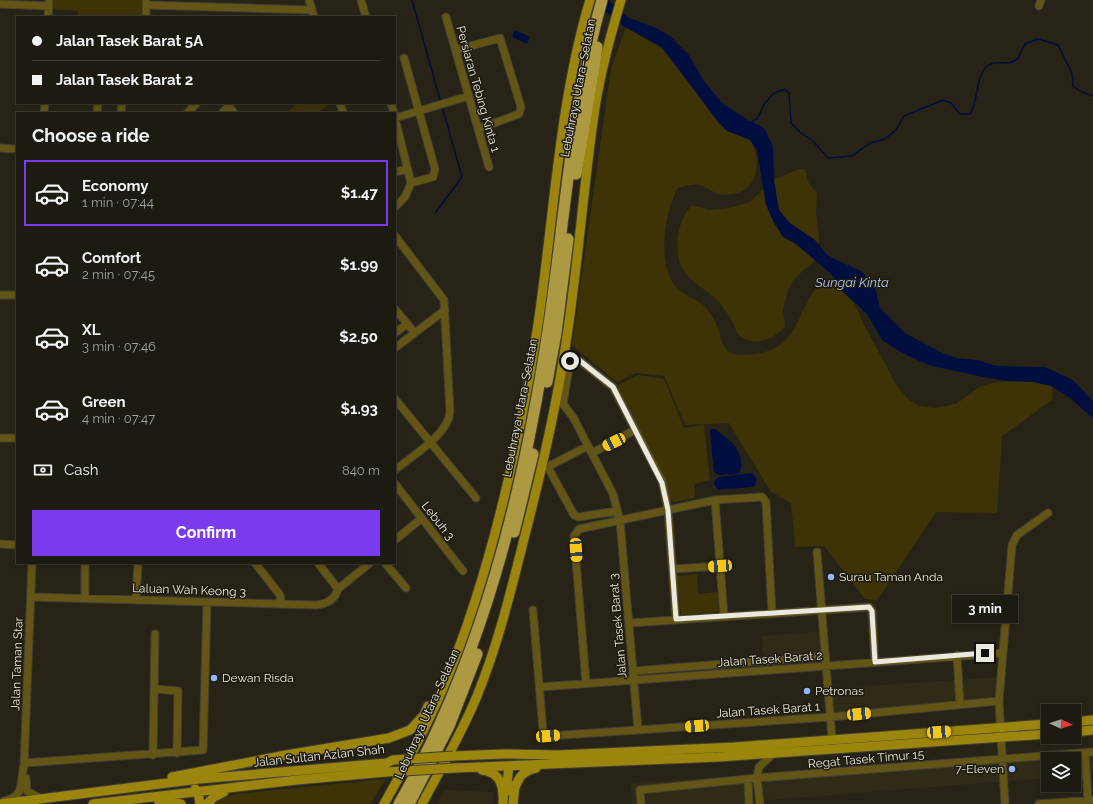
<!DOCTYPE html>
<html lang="en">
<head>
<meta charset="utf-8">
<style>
  body { margin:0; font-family:Raleway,sans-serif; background:#2a281f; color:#f1f3f6; height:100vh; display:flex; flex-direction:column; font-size:15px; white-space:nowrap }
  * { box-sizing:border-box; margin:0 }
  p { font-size:13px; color:#a0a19f }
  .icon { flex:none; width:22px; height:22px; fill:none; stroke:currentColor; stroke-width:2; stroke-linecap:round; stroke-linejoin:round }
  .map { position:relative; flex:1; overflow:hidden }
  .panel { position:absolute; left:16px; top:112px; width:380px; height:452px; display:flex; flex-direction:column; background:#1d1b11; border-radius:0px; box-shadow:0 2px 6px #0003,0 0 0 1px #3b3931 }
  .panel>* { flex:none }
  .hud { position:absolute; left:16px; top:16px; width:380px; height:88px; border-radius:0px; box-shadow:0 2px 6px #0003,0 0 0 1px #3b3931; display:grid; align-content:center; height:88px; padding:0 16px; background:#1d1b11 }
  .needle { width:26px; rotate:93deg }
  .controls { position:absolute; left:1041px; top:704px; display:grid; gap:8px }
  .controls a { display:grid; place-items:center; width:40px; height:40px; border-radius:0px; background:#1d1b11; box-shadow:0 2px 6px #0003,0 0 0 1px #3b3931; font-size:20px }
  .end { position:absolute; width:18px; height:18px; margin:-9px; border:5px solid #eae8df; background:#111; box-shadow:0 0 0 2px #111 }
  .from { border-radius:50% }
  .bubble { position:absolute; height:28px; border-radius:0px; background:#1d1b11; box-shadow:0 2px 6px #0003,0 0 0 1px #3b3931; font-size:13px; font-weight:700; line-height:28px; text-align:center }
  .car { position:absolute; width:12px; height:24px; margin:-12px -6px; border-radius:5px; box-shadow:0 0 3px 1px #0007; background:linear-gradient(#f5c518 24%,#345 0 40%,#f5c518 0 76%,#345 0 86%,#f5c518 0) }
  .hud b { display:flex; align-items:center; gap:14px; height:38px; font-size:15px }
  .hud b+b { border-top:1px solid #3b3931 }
  .hud i { width:10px; height:10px; background:#f1f3f6 }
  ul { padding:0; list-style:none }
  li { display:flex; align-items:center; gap:12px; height:66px; margin:0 8px 6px; padding:0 8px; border:2px solid transparent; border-radius:0px }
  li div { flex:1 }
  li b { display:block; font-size:15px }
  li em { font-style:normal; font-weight:700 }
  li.selected { border-color:#7c3aed }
  li>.icon { width:36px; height:36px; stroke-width:1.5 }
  h2 { padding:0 16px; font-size:18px; line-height:48px }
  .pay { display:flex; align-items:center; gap:10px; height:44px; padding:0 16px; font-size:15px }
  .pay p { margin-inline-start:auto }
  .action { display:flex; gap:8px; margin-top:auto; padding:8px 16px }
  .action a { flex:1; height:46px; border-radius:0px; background:#7c3aed; color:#fff; font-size:16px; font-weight:700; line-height:46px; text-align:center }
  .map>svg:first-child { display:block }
</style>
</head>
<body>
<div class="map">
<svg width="1093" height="804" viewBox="0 0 1093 804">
  <rect width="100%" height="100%" fill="#272417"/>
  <path fill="#302b17" d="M 823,631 L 825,660 L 764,665 L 762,636 Z
    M 998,677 L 997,704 L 827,719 L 826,689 Z
    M 1093,749 L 1093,774 L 1074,776 L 1074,759 L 1048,759 L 1048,778 L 757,801 L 756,779 Z
    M 750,775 L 752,804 L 632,804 L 631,783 Z
    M 445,790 L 494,792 L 493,804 L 437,804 Z"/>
  <path fill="#3d3306" d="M 54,0 L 141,0 L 141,17 L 78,17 L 78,11 L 53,9 Z
    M 626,27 L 662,49 L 684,77 L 750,139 C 759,155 761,178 744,190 C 738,194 727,195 720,195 C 699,185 703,181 678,188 C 664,212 655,271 680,291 C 687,297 699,300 705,307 C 710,312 715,321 718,328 C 721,336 721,347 729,352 C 736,356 745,355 753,354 C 796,350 794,320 814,291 L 820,287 L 836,286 L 842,287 L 854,302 L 863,323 L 897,386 L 909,400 L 919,406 L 935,408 L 956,404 L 980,387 L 992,383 L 1034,378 L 1053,384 L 1052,400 L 1002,436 L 997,513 L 936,512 L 877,600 L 865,599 L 824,546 L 795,547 L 791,503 L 771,492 L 729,423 L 685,425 L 664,376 L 636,373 L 617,382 L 572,345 L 611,69 Z
    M 298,103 L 330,103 L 318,113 L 285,113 Z
    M 799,169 L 805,169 L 809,184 L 817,193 L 816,211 L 819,240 L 816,259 L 795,278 L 788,290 L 783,310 L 785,327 C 774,339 753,348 739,335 C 735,331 735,325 732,321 C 728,314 723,307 718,301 C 707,289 690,283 682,268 C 673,251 678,216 693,205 L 709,210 L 729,208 L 750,202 L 773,180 Z
    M 638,375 L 664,379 L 684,428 L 704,425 L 710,480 L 694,484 L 695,498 L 674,502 L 668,498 L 616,386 Z
    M 697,574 L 698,594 L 718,592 L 719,612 L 681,615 L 677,576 Z
    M 386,779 L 370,804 L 215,804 L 218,800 L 235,794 Z"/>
  <path fill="#000e40" d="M 591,0 L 608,0 L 629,18 L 656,28 L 670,36 L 688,54 L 704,81 L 722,103 L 751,122 L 759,125 L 765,130 L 773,146 L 774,180 L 779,210 L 790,223 L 815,240 L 828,256 L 861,271 L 875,287 L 880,308 L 905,333 L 942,353 L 956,358 L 977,360 L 996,366 L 1045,367 L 1073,380 L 1093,401 L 1093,418 L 1070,398 L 1051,386 L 1033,382 L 1007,381 L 983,377 L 928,365 L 897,350 L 882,340 L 867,314 L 841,290 L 831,274 L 796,244 L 783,237 L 773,221 L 766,205 L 757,150 L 750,140 L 727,131 L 718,122 L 662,47 L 625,27 Z
    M 515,30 L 530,37 L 527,44 L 512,37 Z
    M 711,429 L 715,429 C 721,434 729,439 734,445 C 740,452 745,468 738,474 L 719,475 L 714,472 L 710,432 Z
    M 752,473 L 757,479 L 755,486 L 752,487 L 718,490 L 714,484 L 715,480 L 719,477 Z"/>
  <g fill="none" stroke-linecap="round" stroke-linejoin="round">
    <path stroke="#000e40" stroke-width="1.5" d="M 412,0 L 441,103
      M 750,123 L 758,118 L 764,104 L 774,93 L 785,89 L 789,93 L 791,123 L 801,133 L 813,141 L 828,158 L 852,156 L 870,143 L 885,139 L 896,130 L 904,116 L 943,100 L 951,103 L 960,114 L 970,114 C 979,98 975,79 986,67 C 994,58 1009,68 1018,58 C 1021,54 1022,48 1025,44 L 1038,39 L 1058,45 L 1072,73 L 1073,86 L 1080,91 L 1093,96
      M 435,213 L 462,177 L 442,106"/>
    <g stroke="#423f33" stroke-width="9">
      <path id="minor" d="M 146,0 L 146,17
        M 309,0 L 314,17
        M 361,0 L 366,17
        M 0,4 L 49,6
        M 146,5 L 312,10
        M 1039,6 L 1041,0
        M 48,17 L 49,0
        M 446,17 L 489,167
        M 456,50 L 500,38 L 521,107 L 519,114 L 478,129
        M 404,58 L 435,169 L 433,177 L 411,183
        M 340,103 L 343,113
        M 391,103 L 394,113
        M 44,113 L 45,103
        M 97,113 L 98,103
        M 121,113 L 122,103
        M 187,113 L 197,103
        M 222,113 L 229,106 L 234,113
        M 395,118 L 411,183 L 405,197 L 395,207
        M 395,118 L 469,96
        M 0,148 L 17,149
        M 395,172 L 408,169
        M 395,236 L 444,300 L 450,412 C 448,435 412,456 395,470
        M 0,295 L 17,295
        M 395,309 L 414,332
        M 395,333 L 407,324
        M 395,348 L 445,310
        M 395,399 L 476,498
        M 0,438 L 17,438
        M 588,446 L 551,465 L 549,469 L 574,515 L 578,517 L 617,511
        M 592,453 L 635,430
        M 395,484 L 463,571
        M 715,500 L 724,616
        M 395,540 L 422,518
        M 0,544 L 17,545
        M 817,552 L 832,739
        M 255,563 L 280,595 L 281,604
        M 318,563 L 338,589
        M 385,563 L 406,588
        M 673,569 L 720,566
        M 338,589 L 370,563
        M 31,597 L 316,605 C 327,604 335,600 338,589
        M 85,598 L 85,563
        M 136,599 L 138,563
        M 533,610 L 543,731 L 548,736 L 830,717 L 999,701
        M 630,623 L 869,607 L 872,611 L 875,662
        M 957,655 L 960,705
        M 633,671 L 825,656
        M 586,683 L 574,536 L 579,529 L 715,500 L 762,497 L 766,502 L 772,613
        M 540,687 L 1002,653
        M 155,689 L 178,691 L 177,753
        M 638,730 L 620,521 L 613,494 L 573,417 L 563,404 L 570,361 L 572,359 L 580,361 L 613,387 L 662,481 L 668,510 L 676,619
        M 1085,753 L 1088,800
        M 153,755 L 155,634
        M 24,763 L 203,750 L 207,602
        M 26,778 L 27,791 L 40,798
        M 748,779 L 749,804
        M 4,801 C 26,796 19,783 24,766 L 32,563
        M 641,804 L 640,790 L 757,778 L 1093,752
        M 760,804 L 757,778 L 759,767 L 774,753
        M 1005,804 L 999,701 L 1012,545 L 1017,535 L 1048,513
        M 1039,804 L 1093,800"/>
    </g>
    <g stroke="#423f33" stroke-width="11">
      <path id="major" d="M 1074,722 L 1093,720
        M 1074,732 L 1093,730
        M 453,756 L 504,754 L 558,755 L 735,747 L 1048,724
        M 455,768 L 719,757 L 1048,734
        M 482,770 C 501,772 504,787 503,804
        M 172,777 L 286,755 L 389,738 L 410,730 L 424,715 L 428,706
        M 195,789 L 198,792 L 200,804
        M 514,790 C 519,777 522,771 536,768
        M 506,792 L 509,766
        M 159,802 L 171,801 L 181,804
        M 0,804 L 199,779 L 387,763
        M 93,804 L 297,780 L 386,772
        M 207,804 L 214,797 L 224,792
        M 384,804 C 405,767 426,728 443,688 C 490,577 518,450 537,331 C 554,221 558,107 590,0
        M 422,804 C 441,768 462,733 477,696 C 497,647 510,595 523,543 C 539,481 554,419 564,355 C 577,278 582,200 593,122 C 598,81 609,40 621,0
        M 513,804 L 515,785"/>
    </g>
    <g stroke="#423f33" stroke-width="13">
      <path id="highway" d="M 576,174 L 597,47
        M 547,382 L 556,333 L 568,239
        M 514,532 L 533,454
        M 399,804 C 482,660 523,494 548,331 C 565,220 571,108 602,0
        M 409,804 L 449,726 L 477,654"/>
    </g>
    <use href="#minor" stroke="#635515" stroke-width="7"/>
    <use href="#major" stroke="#9c850c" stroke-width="9"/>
    <use href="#highway" stroke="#ac9941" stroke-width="11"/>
    <g stroke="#423f33" stroke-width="11" stroke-linecap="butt">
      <path id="major-bridge" d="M 387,763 L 393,760 L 453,756
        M 386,772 L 455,768"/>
    </g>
    <use href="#major-bridge" stroke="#9c850c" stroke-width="9"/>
  </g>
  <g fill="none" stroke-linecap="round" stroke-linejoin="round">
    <path stroke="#eae8df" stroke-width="5" d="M 570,361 L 572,359 L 579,360 L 613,387 L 662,483 L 668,510 L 676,619 L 869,607 L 872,611 L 875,662 L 985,653"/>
  </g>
  <g fill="#90b8fd" stroke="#1e1b0e" stroke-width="1.5">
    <circle cx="831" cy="577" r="4"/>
    <circle cx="214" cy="678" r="4"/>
    <circle cx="807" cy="691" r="4"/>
    <circle cx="1012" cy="769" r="4"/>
  </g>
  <g text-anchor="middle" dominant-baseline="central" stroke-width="3" stroke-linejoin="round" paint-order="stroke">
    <g font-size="12" fill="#eae8df" stroke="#1e1b0e">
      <text transform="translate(578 88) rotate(-79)">Lebuhraya Utara–Selatan</text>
      <text transform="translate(478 89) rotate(74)">Persiaran Tebing Kinta 1</text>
      <text transform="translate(520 408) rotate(-79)">Lebuhraya Utara–Selatan</text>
      <text transform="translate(438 521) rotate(52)">Lebuh 3</text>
      <text transform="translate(189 590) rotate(2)">Laluan Wah Keong 3</text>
      <text transform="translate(618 626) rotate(-95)">Jalan Tasek Barat 3</text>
      <text transform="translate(770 659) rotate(-4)">Jalan Tasek Barat 2</text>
      <text transform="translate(17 664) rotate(-88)">Jalan Taman Star</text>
      <text transform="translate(768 710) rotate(-4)">Jalan Tasek Barat 1</text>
      <text transform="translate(427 714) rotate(-66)">Lebuhraya Utara–Selatan</text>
      <text transform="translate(319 756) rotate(-6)">Jalan Sultan Azlan Shah</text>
      <text transform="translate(866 759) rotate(-5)">Regat Tasek Timur 15</text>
    </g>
    <g font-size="12" fill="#eae8df" stroke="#1e1b0e" text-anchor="start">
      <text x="839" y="577">Surau Taman Anda</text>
      <text x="222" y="678">Dewan Risda</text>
      <text x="815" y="691">Petronas</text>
      <text x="1004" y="769" text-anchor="end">7-Eleven</text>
    </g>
    <g font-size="13" font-style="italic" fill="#afc6ee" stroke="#1e1b0e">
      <text x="852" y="282">Sungai Kinta</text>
    </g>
  </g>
</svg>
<div class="controls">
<a><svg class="needle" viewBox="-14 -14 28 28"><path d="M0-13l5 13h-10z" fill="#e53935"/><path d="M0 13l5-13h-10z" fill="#a0a19f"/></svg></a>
<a><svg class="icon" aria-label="layers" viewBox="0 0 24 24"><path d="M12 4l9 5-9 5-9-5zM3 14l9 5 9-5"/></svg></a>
</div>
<i class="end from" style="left:570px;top:361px"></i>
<i class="end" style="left:985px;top:653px"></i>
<div class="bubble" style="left:952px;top:595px;width:66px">3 min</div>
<i class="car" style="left:614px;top:442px;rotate:243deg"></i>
<i class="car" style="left:576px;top:550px;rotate:176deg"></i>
<i class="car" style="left:720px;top:566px;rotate:266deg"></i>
<i class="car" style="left:859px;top:714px;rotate:84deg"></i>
<i class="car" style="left:697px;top:726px;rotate:266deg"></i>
<i class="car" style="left:939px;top:732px;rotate:86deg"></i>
<i class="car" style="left:548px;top:736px;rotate:86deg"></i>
<div class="hud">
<b><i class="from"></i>Jalan Tasek Barat 5A</b>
<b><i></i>Jalan Tasek Barat 2</b>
</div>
<section class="panel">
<h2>Choose a ride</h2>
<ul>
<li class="selected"><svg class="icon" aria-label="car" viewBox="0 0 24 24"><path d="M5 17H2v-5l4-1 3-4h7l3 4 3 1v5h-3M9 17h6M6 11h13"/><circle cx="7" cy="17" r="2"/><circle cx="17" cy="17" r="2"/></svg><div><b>Economy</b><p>1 min · 07:44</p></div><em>$1.47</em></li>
<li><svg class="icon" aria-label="car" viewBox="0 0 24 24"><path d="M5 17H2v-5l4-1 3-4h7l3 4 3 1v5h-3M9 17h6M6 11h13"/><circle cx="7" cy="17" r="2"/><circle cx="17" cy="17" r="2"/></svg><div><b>Comfort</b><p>2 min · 07:45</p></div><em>$1.99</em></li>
<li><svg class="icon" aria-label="car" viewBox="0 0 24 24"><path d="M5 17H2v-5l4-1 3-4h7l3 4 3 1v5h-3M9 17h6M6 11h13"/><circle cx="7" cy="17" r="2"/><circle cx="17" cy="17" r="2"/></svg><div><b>XL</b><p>3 min · 07:46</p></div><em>$2.50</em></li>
<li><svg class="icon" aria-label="car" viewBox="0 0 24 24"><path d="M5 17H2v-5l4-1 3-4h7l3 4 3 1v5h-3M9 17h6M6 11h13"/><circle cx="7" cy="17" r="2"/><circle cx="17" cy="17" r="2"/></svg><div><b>Green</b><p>4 min · 07:47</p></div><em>$1.93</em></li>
</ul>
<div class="pay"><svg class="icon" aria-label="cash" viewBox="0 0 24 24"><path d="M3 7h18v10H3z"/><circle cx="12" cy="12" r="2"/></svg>Cash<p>840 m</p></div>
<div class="action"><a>Confirm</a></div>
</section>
</div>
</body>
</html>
